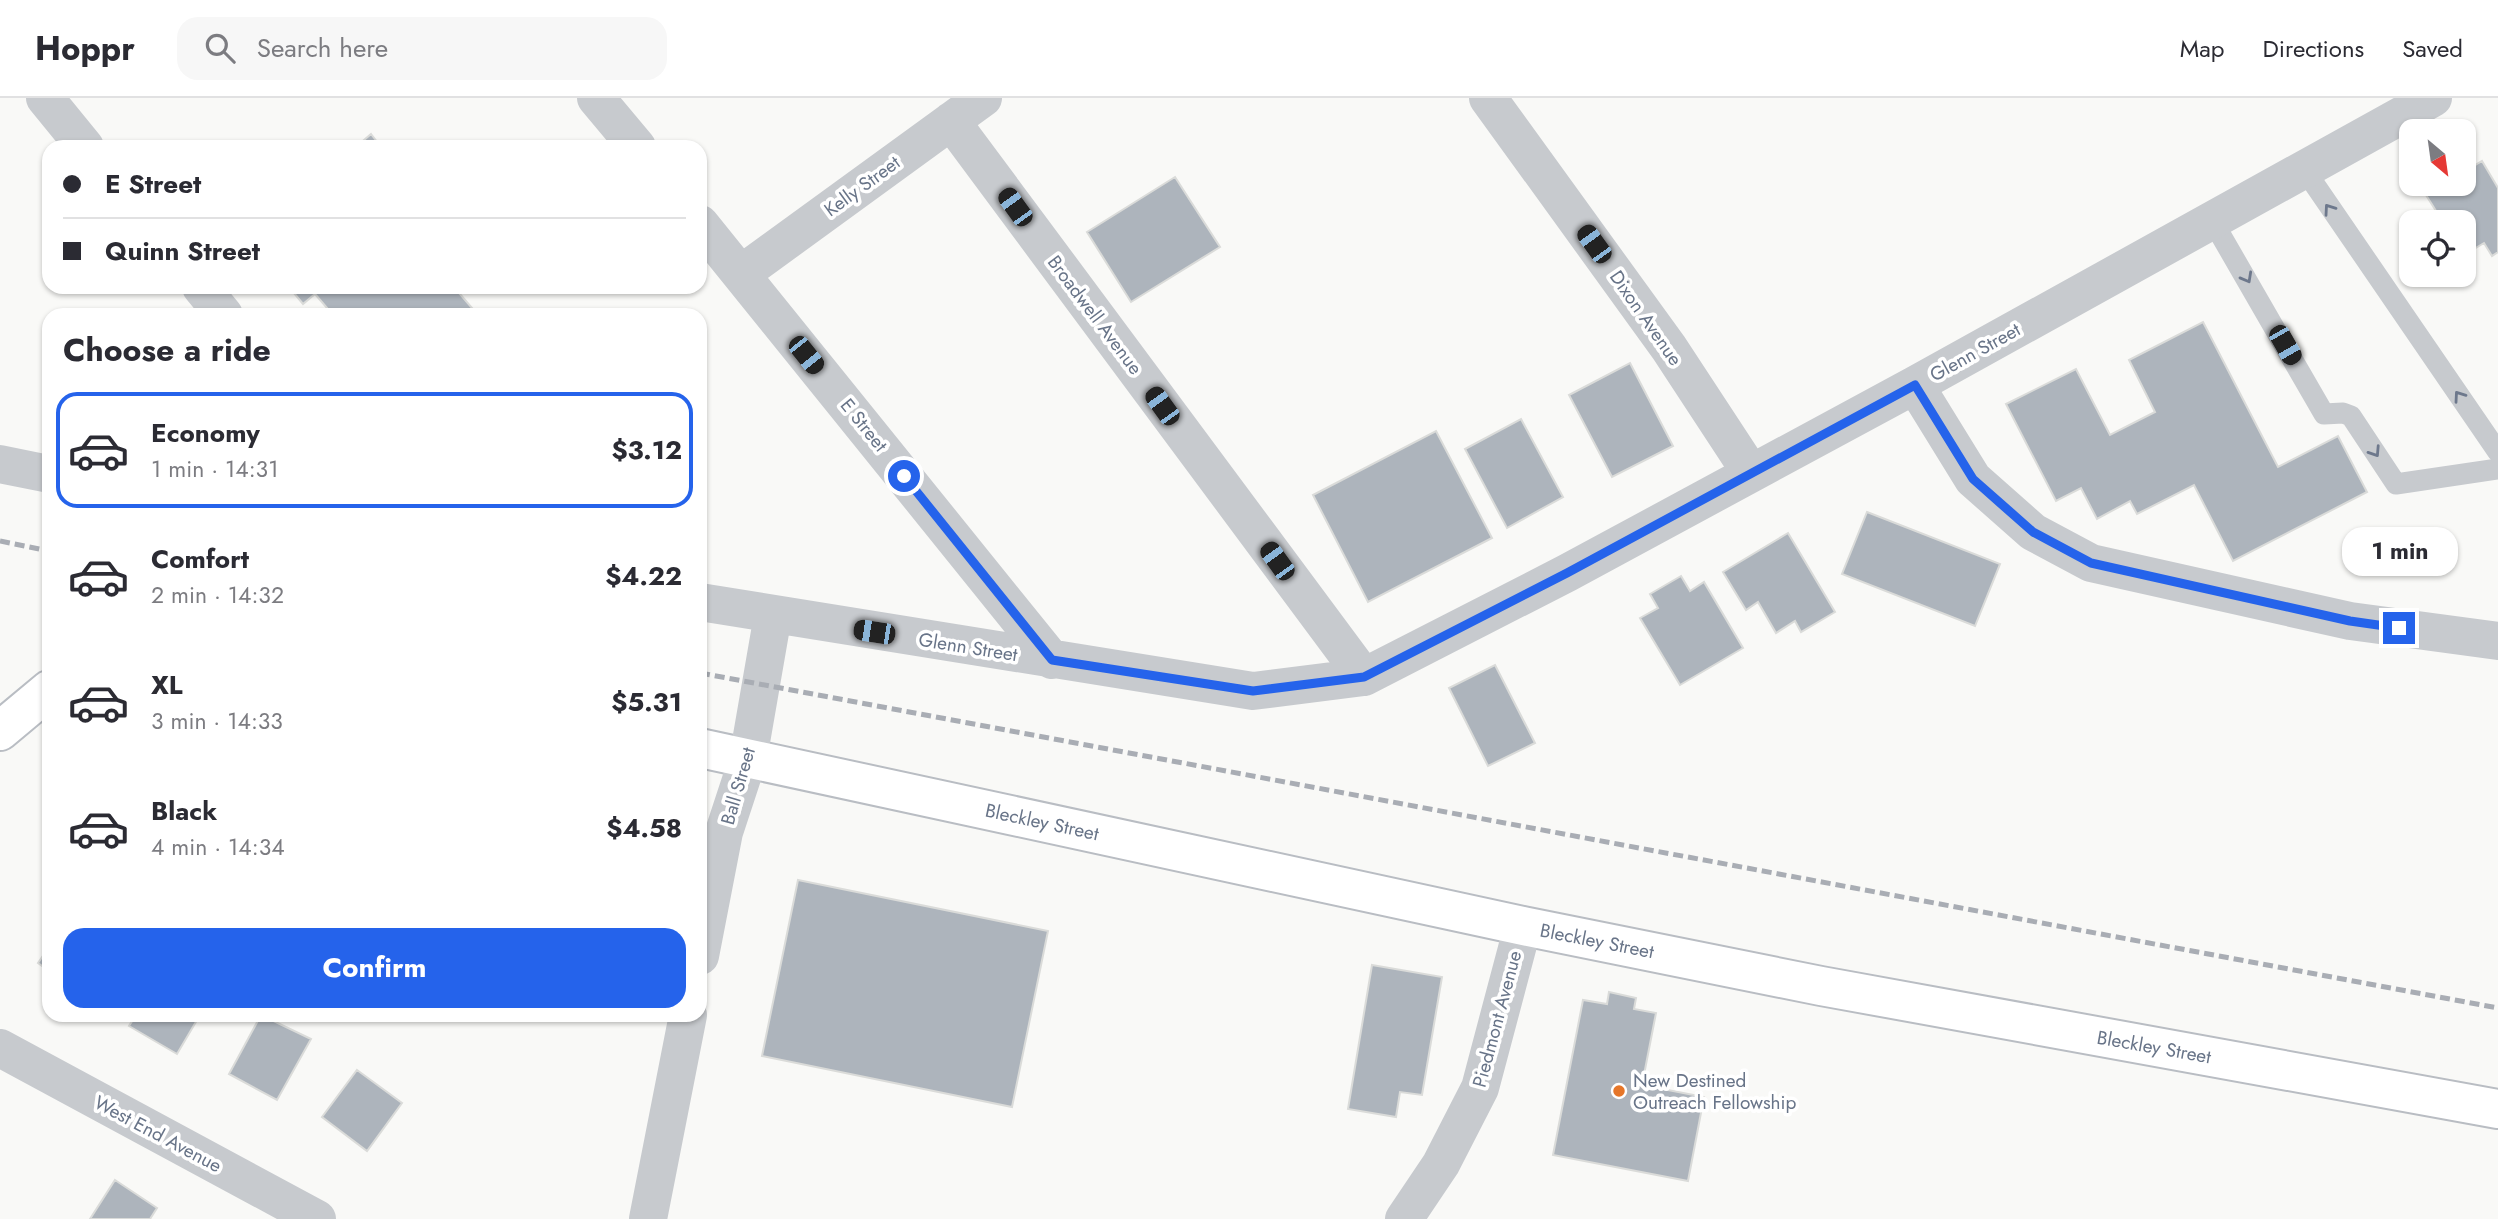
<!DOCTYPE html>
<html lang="en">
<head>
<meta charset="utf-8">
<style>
  body { margin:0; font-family:Jost,sans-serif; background:#f7f7f7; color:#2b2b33; height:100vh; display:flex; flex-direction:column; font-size:26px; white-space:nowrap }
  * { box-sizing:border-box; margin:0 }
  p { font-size:23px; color:#7c7c81 }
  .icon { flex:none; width:38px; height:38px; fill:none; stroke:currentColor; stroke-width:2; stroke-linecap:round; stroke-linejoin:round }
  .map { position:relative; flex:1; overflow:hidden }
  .side { position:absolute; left:42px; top:210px; width:665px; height:714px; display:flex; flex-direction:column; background:#fff; border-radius:21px; box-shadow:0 2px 5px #0004 }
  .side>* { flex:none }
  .top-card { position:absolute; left:42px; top:42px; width:665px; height:154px; border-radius:21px; box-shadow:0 2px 5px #0004; display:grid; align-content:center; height:154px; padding:0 21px; background:#fff }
  .needle { width:46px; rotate:151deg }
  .controls { position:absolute; left:2399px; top:21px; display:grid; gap:14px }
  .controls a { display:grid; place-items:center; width:77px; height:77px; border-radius:14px; background:#fff; box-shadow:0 2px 5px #0004; font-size:35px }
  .end { position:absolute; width:32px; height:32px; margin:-16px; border:9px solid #2563eb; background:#fff; box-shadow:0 0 0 4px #fff }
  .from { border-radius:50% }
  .bubble { position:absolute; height:49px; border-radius:21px; background:#fff; box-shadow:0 2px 5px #0004; font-size:23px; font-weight:700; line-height:49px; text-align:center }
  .car { position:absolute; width:21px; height:42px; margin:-21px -10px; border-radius:9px; box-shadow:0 0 5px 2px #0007; background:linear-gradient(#222 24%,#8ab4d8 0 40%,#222 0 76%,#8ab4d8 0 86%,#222 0) }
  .top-card b { display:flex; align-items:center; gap:24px; height:66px; font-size:26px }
  .top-card b+b { border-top:2px solid #e1e1e2 }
  .top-card i { width:18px; height:18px; background:#2b2b33 }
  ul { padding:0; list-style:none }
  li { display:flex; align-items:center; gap:21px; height:116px; margin:0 14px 10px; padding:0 7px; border:4px solid transparent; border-radius:21px }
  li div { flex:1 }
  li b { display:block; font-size:26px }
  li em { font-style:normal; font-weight:700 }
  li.current { border-color:#2563eb }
  li>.icon { width:63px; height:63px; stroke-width:1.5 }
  h2 { padding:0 21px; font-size:32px; line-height:84px }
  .button { display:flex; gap:14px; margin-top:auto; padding:14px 21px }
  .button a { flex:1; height:80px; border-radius:21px; background:#2563eb; color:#fff; font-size:28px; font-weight:700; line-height:80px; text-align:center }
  header { display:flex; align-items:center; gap:42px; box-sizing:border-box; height:98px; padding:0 35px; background:#fff; border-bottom:2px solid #e1e1e2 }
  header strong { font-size:33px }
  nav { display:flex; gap:38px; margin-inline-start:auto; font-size:24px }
  .search { width:490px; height:63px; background:#f7f7f7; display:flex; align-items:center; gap:18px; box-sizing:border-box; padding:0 24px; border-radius:21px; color:#7c7c81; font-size:26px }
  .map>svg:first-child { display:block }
</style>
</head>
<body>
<header>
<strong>Hoppr</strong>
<div class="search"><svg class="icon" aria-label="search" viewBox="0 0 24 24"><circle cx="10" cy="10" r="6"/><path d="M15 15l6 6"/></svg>Search here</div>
<nav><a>Map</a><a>Directions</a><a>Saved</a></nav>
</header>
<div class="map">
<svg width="2498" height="1121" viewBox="0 0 2498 1121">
  <rect width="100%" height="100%" fill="#f9f9f7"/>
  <path fill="#adb4bc" stroke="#dadbd9" stroke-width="2" d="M 371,36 L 381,49 L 356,49 Z
    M 2482,63 L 2498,90 L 2498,154 L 2492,158 L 2484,145 L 2464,157 L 2464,124 L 2443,124 L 2426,97 L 2444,86 L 2464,86 L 2464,74 Z
    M 1175,79 L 1220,149 L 1131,204 L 1087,134 Z
    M 289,189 L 454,189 L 478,217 L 333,217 L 315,196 L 303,206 Z
    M 2203,224 L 2278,369 L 2338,338 L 2367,394 L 2233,463 L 2194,387 L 2137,416 L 2130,403 L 2097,421 L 2081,390 L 2056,403 L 2006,306 L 2076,271 L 2110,337 L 2155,314 L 2129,262 Z
    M 1630,265 L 1673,348 L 1612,379 L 1569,297 Z
    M 1521,321 L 1563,399 L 1507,430 L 1465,351 Z
    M 1436,333 L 1492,440 L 1368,504 L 1313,397 Z
    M 1867,414 L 2000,466 L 1975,528 L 1842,476 Z
    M 1788,435 L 1835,514 L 1801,534 L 1795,523 L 1776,535 L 1758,504 L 1746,512 L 1723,474 Z
    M 1681,478 L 1690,493 L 1704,484 L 1743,550 L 1680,587 L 1640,520 L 1658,510 L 1650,496 Z
    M 1495,567 L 1535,645 L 1488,668 L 1449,590 Z
    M 798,782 L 1048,833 L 1012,1009 L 762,958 Z
    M 49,849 L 49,873 L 38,865 Z
    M 1372,867 L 1442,879 L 1422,997 L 1400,994 L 1396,1019 L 1348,1011 Z
    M 1609,894 L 1636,900 L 1634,911 L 1656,915 L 1642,987 L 1704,999 L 1688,1083 L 1553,1057 L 1583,902 L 1607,906 Z
    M 136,917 L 200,917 L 177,956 L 129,928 Z
    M 261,917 L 311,941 L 277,1002 L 229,976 Z
    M 357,972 L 402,1005 L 367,1053 L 322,1019 Z
    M 115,1082 L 157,1110 L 150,1121 L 90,1121 Z"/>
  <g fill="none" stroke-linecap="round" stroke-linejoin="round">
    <g stroke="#b9bdc3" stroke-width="42">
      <path id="secondary" d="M 0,633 L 49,592
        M 700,650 L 1523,828 L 1821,888 L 2498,1011"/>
    </g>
    <path stroke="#c7cace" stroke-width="21" d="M 2304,71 L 2498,354
      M 2212,122 L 2324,316 L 2343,315 L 2351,318 L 2396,386 L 2498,371"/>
    <path stroke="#c7cace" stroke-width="38" d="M 45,0 L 85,49
      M 596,0 L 637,49
      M 1488,0 L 1669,250 L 1751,375
      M 951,23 L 1364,579
      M 700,126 L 1052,562
      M 741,176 L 983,0
      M 201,189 L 224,217
      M 1915,287 L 1973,381 L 2033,434 L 2091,465 L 2350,523 L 2498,543
      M 0,366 L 49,376
      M 700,504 L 1253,593 L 1364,579 L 1567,475 L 1915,287 L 2433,0
      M 700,858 L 724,734 L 748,661 L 773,517
      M 0,950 L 317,1121
      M 648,1121 L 688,917
      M 1404,1121 L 1441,1066 L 1480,990 L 1523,828"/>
    <use href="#secondary" stroke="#fff" stroke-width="38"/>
    <path stroke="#a9adb4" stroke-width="5" stroke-dasharray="10 5" stroke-linecap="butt" d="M 0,443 L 49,453
      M 700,575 L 2498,910"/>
  </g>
  <defs><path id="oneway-chevron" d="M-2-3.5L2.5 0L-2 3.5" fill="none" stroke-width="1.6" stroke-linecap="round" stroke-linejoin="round" transform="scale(1.75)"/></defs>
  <g stroke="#6d788c">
    <use href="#oneway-chevron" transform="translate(2329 111) rotate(-125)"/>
    <use href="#oneway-chevron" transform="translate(2247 180) rotate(61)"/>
    <use href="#oneway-chevron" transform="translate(2459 298) rotate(-125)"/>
    <use href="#oneway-chevron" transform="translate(2375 354) rotate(57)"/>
  </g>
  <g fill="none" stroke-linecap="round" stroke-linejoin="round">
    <path stroke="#2563eb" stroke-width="9" d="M 904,378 L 1052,562 L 1253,593 L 1364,579 L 1567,475 L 1915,287 L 1973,381 L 2033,434 L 2091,465 L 2350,523 L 2399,530"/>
  </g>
  <circle fill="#e67629" stroke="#fff" stroke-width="2.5" cx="1619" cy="993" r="7"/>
  <g text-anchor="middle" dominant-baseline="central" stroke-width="7" stroke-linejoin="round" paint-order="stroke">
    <g font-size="19" fill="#687488" stroke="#fff">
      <text transform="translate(862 88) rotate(-36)">Kelly Street</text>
      <text transform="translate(1095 217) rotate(53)">Broadwell Avenue</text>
      <text transform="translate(1646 220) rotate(55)">Dixon Avenue</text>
      <text transform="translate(1975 254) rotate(-29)">Glenn Street</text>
      <text transform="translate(864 327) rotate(51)">E Street</text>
      <text transform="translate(968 549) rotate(9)">Glenn Street</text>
      <text transform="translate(738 688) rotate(-74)">Ball Street</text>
      <text transform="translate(1042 724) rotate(12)">Bleckley Street</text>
      <text transform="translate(1597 843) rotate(11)">Bleckley Street</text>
      <text transform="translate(1497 921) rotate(-75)">Piedmont Avenue</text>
      <text transform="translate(2154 949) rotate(10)">Bleckley Street</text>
      <text transform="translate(158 1036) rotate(28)">West End Avenue</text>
    </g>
    <g font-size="19" fill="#687488" stroke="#fff" text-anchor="start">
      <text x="1633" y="982">New Destined<tspan x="1633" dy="22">Outreach Fellowship</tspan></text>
    </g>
  </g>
</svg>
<div class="controls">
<a><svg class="needle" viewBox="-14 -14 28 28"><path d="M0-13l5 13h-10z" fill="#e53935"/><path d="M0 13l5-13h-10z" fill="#7c7c81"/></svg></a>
<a><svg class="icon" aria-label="locate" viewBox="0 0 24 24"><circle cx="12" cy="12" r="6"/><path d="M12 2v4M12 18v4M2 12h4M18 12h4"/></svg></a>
</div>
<i class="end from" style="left:904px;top:378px"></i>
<i class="end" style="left:2399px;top:530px"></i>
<div class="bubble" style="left:2342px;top:429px;width:116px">1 min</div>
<i class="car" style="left:1015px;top:109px;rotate:324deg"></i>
<i class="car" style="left:1594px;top:146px;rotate:324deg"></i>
<i class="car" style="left:2285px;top:247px;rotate:150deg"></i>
<i class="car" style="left:806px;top:257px;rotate:141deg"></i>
<i class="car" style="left:1162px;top:308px;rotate:324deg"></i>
<i class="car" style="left:1277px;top:463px;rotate:324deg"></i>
<i class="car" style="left:874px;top:534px;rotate:279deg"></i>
<div class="top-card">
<b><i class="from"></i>E Street</b>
<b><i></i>Quinn Street</b>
</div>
<section class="side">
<h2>Choose a ride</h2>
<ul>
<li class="current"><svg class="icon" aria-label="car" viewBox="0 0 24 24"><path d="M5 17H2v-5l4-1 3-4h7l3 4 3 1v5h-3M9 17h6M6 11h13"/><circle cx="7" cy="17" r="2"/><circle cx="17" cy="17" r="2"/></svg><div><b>Economy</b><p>1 min · 14:31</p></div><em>$3.12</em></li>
<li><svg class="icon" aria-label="car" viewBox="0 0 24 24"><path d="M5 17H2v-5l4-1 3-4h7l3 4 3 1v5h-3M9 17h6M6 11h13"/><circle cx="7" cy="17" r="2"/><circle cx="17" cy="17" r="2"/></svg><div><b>Comfort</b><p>2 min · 14:32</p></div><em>$4.22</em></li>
<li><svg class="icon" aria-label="car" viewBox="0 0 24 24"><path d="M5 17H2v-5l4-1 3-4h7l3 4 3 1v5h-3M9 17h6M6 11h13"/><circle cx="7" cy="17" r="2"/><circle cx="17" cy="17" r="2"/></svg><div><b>XL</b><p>3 min · 14:33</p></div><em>$5.31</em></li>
<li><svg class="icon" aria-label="car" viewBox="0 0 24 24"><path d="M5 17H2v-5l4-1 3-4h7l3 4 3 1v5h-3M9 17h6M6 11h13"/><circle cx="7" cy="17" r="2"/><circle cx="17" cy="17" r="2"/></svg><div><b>Black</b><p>4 min · 14:34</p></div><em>$4.58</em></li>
</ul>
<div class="button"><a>Confirm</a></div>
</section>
</div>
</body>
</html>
